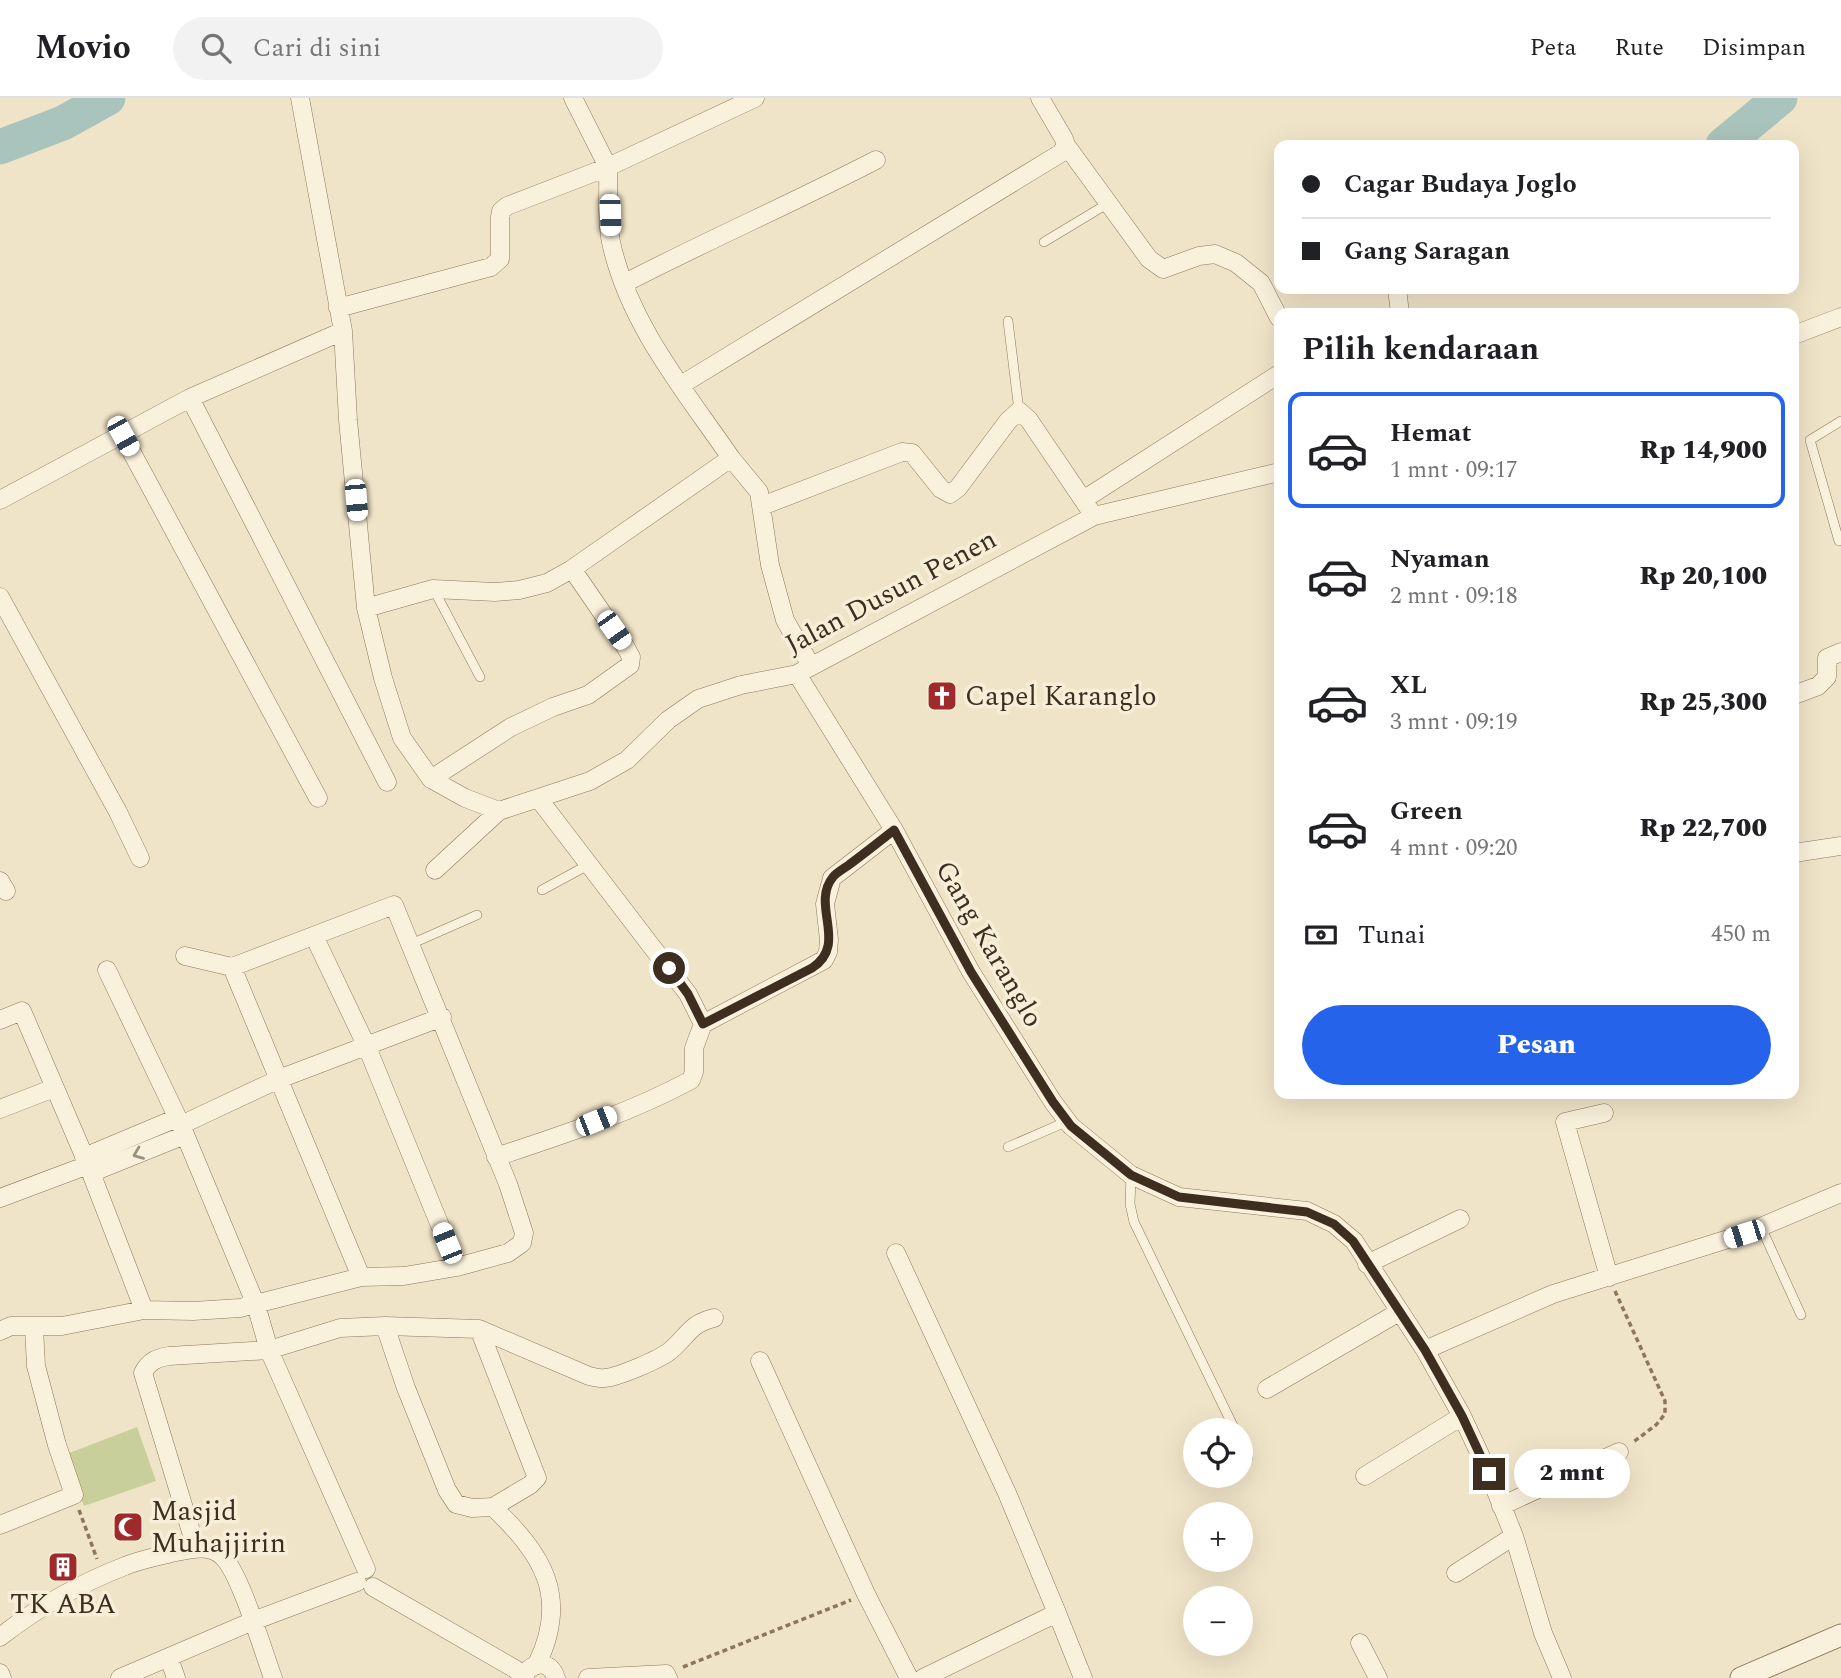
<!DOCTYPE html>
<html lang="id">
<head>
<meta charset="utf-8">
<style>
  body { margin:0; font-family:Spectral,serif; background:#f2f2f2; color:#202124; height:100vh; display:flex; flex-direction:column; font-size:26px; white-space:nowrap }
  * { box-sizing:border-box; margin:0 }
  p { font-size:23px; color:#757577 }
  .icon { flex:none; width:38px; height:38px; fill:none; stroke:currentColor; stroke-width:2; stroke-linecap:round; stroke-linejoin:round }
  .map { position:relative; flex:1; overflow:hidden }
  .side { position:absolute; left:1274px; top:210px; width:525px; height:791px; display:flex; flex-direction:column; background:#fff; border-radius:14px; box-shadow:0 7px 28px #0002 }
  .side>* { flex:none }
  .top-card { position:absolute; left:1274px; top:42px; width:525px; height:154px; border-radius:14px; box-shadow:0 7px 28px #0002; display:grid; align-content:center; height:154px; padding:0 28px; background:#fff }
  .controls { position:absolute; left:1183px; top:1320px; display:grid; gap:14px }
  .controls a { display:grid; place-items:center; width:70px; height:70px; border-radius:50%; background:#fff; box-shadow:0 7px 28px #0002; font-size:35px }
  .end { position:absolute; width:32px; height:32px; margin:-16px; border:9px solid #3d2e20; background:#fff; box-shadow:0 0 0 4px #fff }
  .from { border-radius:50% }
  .bubble { position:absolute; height:49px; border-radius:24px; background:#fff; box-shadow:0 7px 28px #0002; font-size:23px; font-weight:800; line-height:49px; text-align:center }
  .car { position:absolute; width:21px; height:42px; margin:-21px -10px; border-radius:9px; box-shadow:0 0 5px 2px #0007; background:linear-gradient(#fff 24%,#345 0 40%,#fff 0 76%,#345 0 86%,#fff 0) }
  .top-card b { display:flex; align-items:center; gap:24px; height:66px; font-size:26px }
  .top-card b+b { border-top:2px solid #e0e0e0 }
  .top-card i { width:18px; height:18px; background:#202124 }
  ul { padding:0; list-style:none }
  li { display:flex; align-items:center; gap:21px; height:116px; margin:0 14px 10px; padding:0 14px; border:4px solid transparent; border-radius:14px }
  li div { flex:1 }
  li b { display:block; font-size:26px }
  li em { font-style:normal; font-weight:800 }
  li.active { border-color:#2563eb }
  li>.icon { width:63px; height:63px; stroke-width:1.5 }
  h2 { padding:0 28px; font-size:32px; line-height:84px }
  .pay { display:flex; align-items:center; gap:18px; height:77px; padding:0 28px; font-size:26px }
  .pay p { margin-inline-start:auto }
  .primary-button { display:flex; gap:14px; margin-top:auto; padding:14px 28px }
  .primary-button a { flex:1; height:80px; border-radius:42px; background:#2563eb; color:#fff; font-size:28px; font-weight:800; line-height:80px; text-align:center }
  header { display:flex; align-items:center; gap:42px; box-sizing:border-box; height:98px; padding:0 35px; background:#fff; border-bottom:2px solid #e0e0e0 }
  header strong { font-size:33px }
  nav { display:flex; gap:38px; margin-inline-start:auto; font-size:24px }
  .search { width:490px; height:63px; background:#f2f2f2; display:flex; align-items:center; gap:18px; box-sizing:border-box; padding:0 24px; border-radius:38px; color:#757577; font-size:26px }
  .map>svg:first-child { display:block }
</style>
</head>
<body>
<header>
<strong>Movio</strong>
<div class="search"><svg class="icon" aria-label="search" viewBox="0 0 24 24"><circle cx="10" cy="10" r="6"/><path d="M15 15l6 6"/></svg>Cari di sini</div>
<nav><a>Peta</a><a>Rute</a><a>Disimpan</a></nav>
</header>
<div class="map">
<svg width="1841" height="1580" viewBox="0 0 1841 1580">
  <rect width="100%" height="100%" fill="#f0e4c8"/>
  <path fill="#c9cf9b" d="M 137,1329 L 156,1383 L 84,1408 L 64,1357 Z"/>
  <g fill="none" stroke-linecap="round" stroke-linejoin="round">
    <path stroke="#a9c4bc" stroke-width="35" d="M 1723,47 L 1780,0
      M 0,49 L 63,25 L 108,0"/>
    <g stroke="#8d765c" stroke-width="10">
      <path id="service" d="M 1044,144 L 1107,106
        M 1008,223 L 1019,313
        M 1839,443 L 1810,342 L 1841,323
        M 434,492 L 480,579
        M 542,792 L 588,767
        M 411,846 L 477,817
        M 1008,1049 L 1068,1023
        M 1131,1077 L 1130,1106 L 1134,1124 L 1235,1332
        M 1761,1129 L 1801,1217
        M 1241,1345 L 1248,1360"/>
    </g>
    <g stroke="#8d765c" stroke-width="19">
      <path id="minor" d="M 573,0 L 608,69 L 755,0
        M 1066,47 L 1149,161 L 1163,171 L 1199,158 L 1215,156 L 1236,165 L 1261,185 L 1279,220
        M 625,185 C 708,142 793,105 876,62
        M 1397,191 L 1400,215
        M 338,210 L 491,169 L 500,161 L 500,119 L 501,113 L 507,108 L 608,69 C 609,93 606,121 611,144 C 628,225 685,293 731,360 L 572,471 L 547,485 L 519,492 L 495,494 L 433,491 L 366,510
        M 343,233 L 348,322 L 366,510 L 383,580 L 402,640 L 431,681 L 465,700 L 499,713 L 590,683 L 627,662 L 668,622 L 698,601 L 741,587 L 797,576 L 1094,418 L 1279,374
        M 1794,237 L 1841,219
        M 681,287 L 1061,55 L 1066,47 L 1064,41 L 1040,0
        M 190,300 L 387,684
        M 123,338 L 318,700
        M 731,360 L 759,394 L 770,467 L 785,522 L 811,568
        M 0,402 L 190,300 L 343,233 L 300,0
        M 1083,402 L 1279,276
        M 762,408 L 902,354 L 912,355 L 941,391 L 950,396 L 958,390 L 1008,323 L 1019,313 L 1029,322 L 1094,418
        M 0,499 L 118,714 L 140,760
        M 797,576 L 894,732 L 971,874 L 1053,1004 L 1071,1028 L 1131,1077 L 1179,1099 L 1307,1113 L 1334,1126 L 1354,1143 L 1425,1252 L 1462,1318 L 1489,1376 L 1514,1438 L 1543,1535 L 1562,1580
        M 1794,597 L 1818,588 L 1827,579 L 1827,560 L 1841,554
        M 431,681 L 511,629 L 553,609 L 588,597 L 630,567 L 631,559 L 625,548 L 572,471
        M 538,700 L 688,896 L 703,926
        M 1794,755 L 1841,748
        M 435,772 L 499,713
        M 0,783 L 6,793
        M 314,838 L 367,949 L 457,1169
        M 185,858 L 232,869 L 361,1179
        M 107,872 L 181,1027 L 256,1207 L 269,1252 L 366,1471
        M 0,922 L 22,913 L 88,1067 L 144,1212
        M 0,1011 L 54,990
        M 1604,1015 L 1565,1024 L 1609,1179
        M 181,1027 L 279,981 L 442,919
        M 84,1059 L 177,1020
        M 496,1059 C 562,1037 630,1015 691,982 L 694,974 L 694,950 L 703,926 L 824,862 L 828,854 L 829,842 L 825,806 L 832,780 L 894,732
        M 91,1075 L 185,1037
        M 0,1100 L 88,1067
        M 896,1155 L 1007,1395 L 1057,1515
        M 1367,1166 L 1460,1121
        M 385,1228 L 406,1290 L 447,1392 L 456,1406 L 472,1410 L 493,1409 C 542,1456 570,1498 537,1566
        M 479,1231 L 537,1380 L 530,1387 L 493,1409
        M 0,1233 L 11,1228 L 62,1228 L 144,1212 L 193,1213 L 240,1210 L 361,1179 L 404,1178 L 457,1169 L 508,1155 L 522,1145 L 524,1135 L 508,1086 L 394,807 L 232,869
        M 1425,1252 L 1553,1196 L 1744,1136 L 1841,1095
        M 760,1263 L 866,1496 L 909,1580
        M 1267,1291 L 1399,1214
        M 1365,1378 L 1462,1318
        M 1501,1408 L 1619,1354
        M 0,1427 L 74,1397 L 57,1347 L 36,1268 L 34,1230
        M 196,1450 L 143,1275 C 149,1263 157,1260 169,1258 L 269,1252 L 340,1230 L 385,1228 L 479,1231 L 589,1278 C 594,1279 600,1281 605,1280 C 618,1279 661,1261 671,1252 C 688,1238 689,1226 714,1220
        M 1456,1475 L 1514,1438
        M 373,1489 L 515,1571 L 525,1579
        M 0,1539 C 37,1510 81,1485 125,1468 C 139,1462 156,1459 171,1455 C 187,1452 209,1445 222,1458 C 240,1474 263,1553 273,1580
        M 1360,1545 L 1378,1580
        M 169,1560 L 176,1580
        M 529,1571 C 541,1562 552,1567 556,1580
        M 0,1575 L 2,1580
        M 120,1580 L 253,1523 L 357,1484
        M 588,1580 L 666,1576 L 668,1580
        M 923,1580 L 1057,1515 L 1083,1580"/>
    </g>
    <g stroke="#8d765c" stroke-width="23">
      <path id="tertiary" d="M 1741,1580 L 1841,1537"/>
    </g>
    <path stroke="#8d765c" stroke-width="3.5" stroke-dasharray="5 3.5" stroke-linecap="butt" d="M 1615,1193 L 1665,1303 L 1665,1316 L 1656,1327 L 1632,1345
      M 79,1412 L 97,1461
      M 683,1569 L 851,1502"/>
    <use href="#service" stroke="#faf1dc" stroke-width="9"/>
    <use href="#minor" stroke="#faf1dc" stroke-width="18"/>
    <use href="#tertiary" stroke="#faf1dc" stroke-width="21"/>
  </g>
  <defs><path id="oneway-chevron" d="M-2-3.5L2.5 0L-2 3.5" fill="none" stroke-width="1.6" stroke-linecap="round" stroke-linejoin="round" transform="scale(1.75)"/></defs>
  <use stroke="#9c907e" href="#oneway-chevron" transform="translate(138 1056) rotate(158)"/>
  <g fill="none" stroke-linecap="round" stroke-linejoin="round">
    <path stroke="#3d2e20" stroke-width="9" d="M 669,870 L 688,896 L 703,926 L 812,870 C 849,846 810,807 833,779 C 837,774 845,770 850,766 C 865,755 880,743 894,732 L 971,874 L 1053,1004 L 1071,1028 L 1131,1077 L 1179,1099 L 1307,1114 L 1334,1126 L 1353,1143 L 1425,1252 L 1462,1318 L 1489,1376"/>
  </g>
  <defs>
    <g id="church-square" transform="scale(1.575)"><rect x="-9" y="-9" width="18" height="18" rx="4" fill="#9e2a2b" stroke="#f7eed8"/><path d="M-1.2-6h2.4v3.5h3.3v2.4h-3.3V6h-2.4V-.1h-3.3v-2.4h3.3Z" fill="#fff"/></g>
    <g id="mosque-square" transform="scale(1.575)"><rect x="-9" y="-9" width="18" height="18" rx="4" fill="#9e2a2b" stroke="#f7eed8"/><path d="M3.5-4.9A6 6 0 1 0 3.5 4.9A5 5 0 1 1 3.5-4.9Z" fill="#fff"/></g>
    <g id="building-square" transform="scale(1.575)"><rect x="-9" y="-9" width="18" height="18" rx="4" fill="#9e2a2b" stroke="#f7eed8"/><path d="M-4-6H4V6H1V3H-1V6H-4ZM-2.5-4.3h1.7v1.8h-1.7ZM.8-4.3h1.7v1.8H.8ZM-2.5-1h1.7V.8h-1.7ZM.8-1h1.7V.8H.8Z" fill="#fff"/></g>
  </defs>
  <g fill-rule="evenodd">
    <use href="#church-square" x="942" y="598"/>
    <use href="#mosque-square" x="128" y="1429"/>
    <use href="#building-square" x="63" y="1469"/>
  </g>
  <g text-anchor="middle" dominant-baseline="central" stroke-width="7" stroke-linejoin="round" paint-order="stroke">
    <g font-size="28" fill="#3d2e20" stroke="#f7eed8">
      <text transform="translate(891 494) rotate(-28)">Jalan Dusun Penen</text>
      <text transform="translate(989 846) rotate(60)">Gang Karanglo</text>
    </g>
    <g font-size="28" fill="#3d2e20" stroke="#f7eed8" text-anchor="start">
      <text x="965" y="598">Capel Karanglo</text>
      <text x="151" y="1413">Masjid<tspan x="151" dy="32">Muhajjirin</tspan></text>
      <text x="63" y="1506" text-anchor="middle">TK ABA</text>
    </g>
  </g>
</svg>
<div class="controls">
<a><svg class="icon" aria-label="locate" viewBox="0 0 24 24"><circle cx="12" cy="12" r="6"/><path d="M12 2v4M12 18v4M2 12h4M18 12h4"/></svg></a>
<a>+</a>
<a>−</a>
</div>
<i class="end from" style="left:669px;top:870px"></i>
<i class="end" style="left:1489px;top:1376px"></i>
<div class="bubble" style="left:1514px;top:1351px;width:116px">2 mnt</div>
<i class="car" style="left:610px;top:117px;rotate:178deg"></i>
<i class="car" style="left:123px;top:338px;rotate:151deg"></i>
<i class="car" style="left:356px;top:402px;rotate:175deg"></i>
<i class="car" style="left:614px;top:532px;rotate:145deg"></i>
<i class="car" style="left:596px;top:1023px;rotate:68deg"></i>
<i class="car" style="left:1744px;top:1136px;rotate:252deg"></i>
<i class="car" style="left:447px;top:1145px;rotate:338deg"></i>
<div class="top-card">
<b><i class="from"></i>Cagar Budaya Joglo</b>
<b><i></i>Gang Saragan</b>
</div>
<section class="side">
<h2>Pilih kendaraan</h2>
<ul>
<li class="active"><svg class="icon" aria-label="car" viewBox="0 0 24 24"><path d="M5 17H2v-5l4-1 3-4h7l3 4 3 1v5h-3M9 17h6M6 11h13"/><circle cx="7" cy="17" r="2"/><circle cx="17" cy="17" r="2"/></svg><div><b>Hemat</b><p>1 mnt · 09:17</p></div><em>Rp 14,900</em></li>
<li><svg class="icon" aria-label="car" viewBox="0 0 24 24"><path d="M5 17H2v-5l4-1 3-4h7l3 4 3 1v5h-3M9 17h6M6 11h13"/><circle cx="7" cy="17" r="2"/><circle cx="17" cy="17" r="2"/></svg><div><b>Nyaman</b><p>2 mnt · 09:18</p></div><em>Rp 20,100</em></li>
<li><svg class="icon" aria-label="car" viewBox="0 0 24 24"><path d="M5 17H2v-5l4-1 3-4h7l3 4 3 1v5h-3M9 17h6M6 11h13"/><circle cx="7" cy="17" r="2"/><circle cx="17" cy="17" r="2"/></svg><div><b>XL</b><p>3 mnt · 09:19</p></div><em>Rp 25,300</em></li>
<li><svg class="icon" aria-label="car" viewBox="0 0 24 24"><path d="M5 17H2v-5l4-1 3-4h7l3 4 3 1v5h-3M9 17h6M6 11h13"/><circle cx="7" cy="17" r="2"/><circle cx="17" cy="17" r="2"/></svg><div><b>Green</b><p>4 mnt · 09:20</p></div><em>Rp 22,700</em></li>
</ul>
<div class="pay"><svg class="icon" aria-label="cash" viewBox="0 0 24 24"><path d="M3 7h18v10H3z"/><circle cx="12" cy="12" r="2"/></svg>Tunai<p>450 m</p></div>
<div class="primary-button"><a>Pesan</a></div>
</section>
</div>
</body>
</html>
